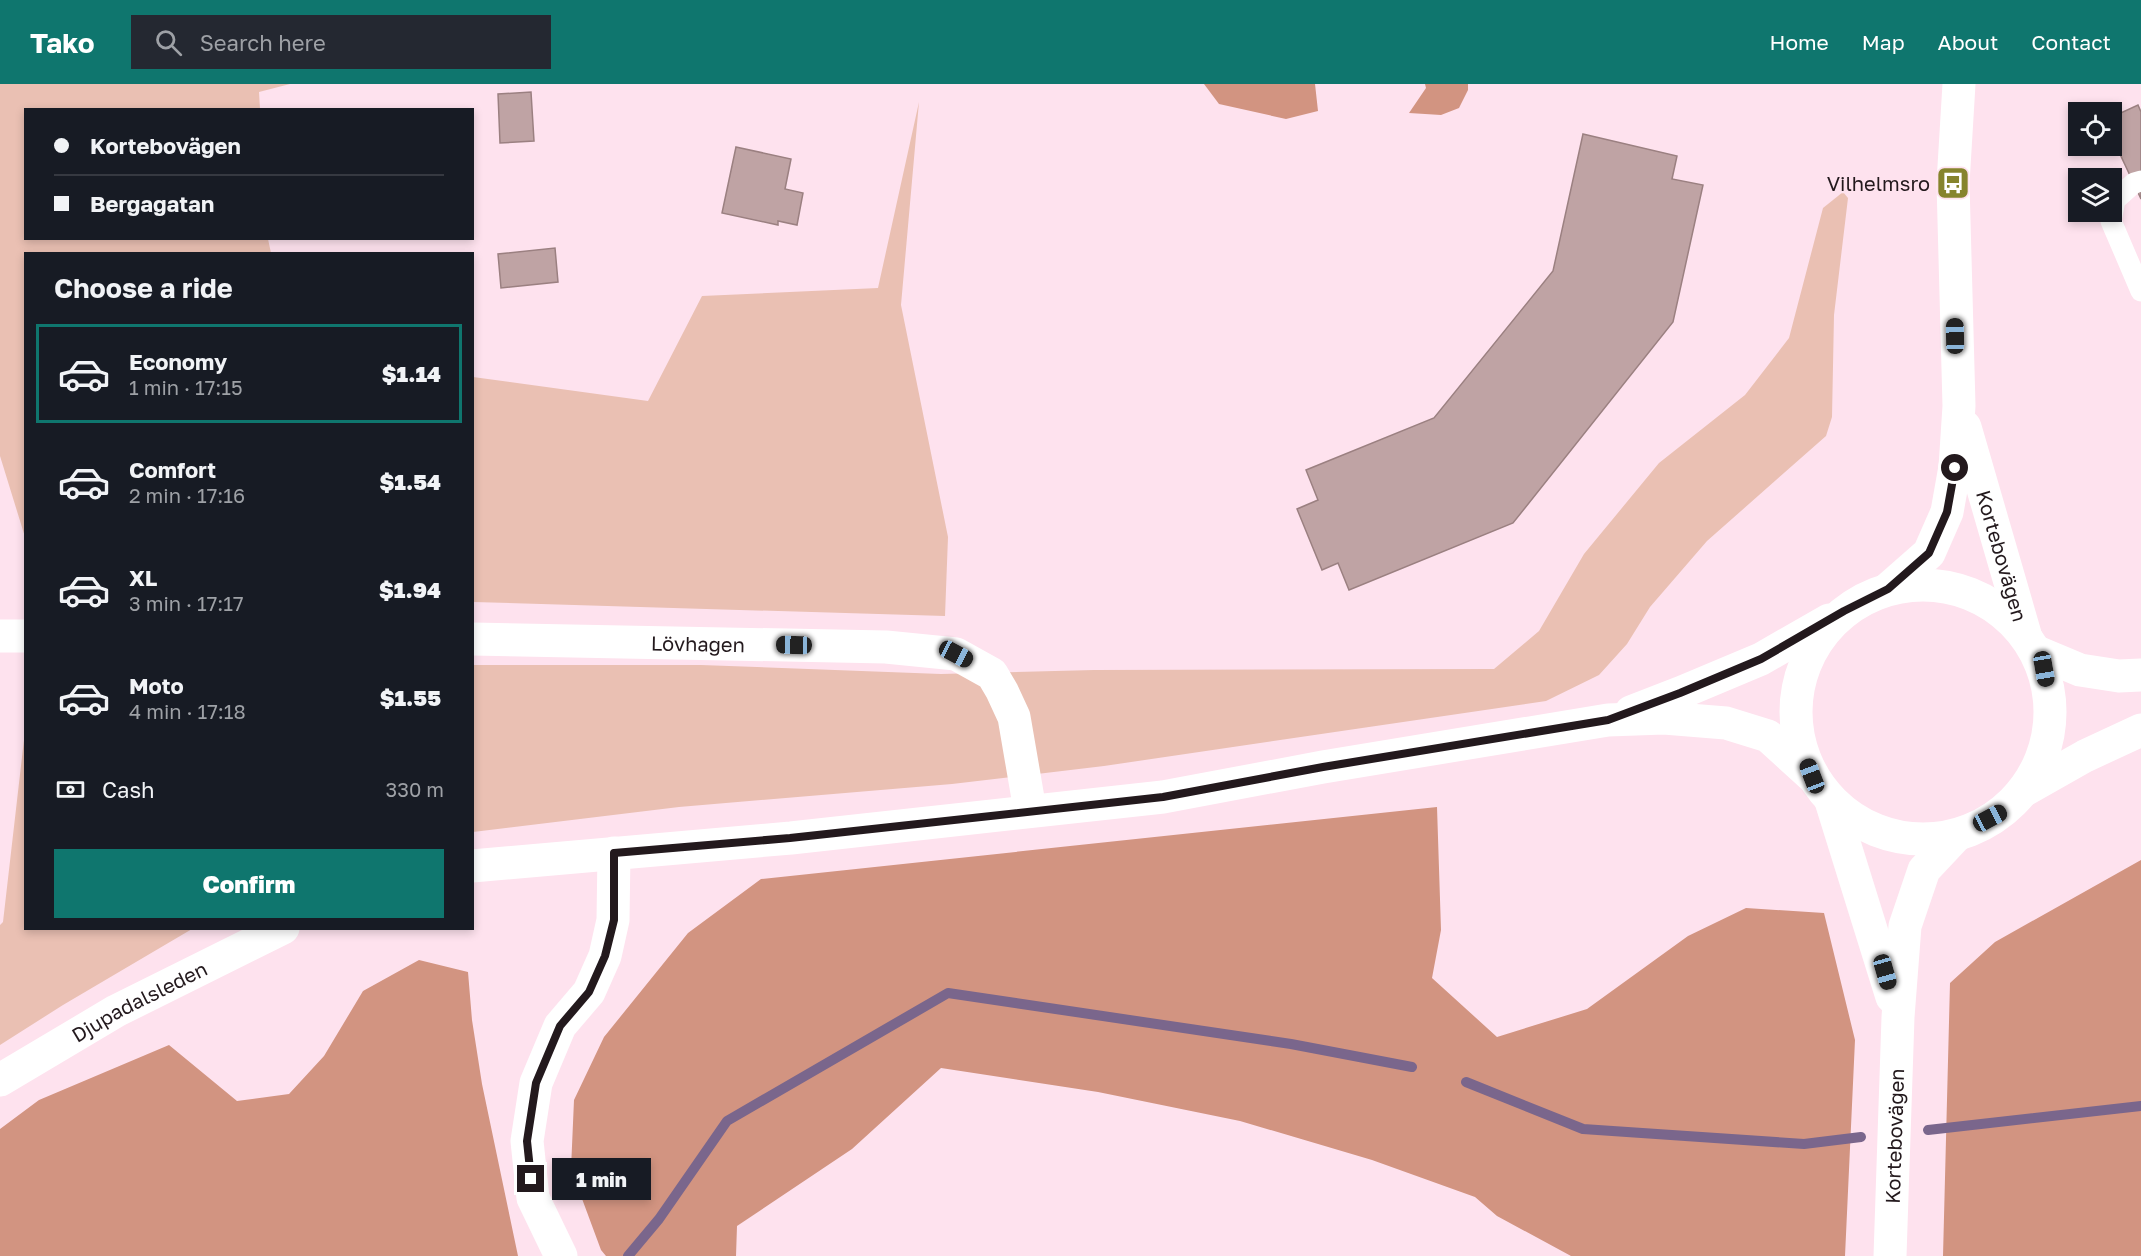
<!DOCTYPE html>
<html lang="en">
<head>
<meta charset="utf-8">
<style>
  body { margin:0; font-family:"Golos Text",sans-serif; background:#242831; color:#f1f3f6; height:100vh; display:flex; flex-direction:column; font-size:22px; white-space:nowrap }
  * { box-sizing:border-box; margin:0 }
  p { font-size:20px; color:#9ea1a6 }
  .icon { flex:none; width:33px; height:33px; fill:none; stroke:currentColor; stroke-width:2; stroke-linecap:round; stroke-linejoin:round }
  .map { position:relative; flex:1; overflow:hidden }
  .side { position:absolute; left:24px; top:168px; width:450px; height:678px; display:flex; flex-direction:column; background:#171b24; border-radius:0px; box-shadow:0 3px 9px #0003 }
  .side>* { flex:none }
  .hud { position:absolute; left:24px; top:24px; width:450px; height:132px; border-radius:0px; box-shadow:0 3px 9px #0003; display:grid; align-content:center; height:132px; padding:0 30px; background:#171b24 }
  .tools { position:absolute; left:2068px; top:18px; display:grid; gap:12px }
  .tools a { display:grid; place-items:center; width:54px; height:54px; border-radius:0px; background:#171b24; box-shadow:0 3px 9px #0003; font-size:30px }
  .end { position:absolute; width:27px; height:27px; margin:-14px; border:8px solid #23191d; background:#fff; box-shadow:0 0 0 3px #fff }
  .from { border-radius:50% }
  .bubble { position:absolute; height:42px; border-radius:0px; background:#171b24; box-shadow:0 3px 9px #0003; font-size:20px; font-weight:800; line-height:42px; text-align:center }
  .car { position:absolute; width:18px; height:36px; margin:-18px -9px; border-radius:8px; box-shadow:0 0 4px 2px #0007; background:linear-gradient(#222 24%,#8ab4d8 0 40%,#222 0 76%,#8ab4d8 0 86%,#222 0) }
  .hud b { display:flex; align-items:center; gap:21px; height:57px; font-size:22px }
  .hud b+b { border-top:2px solid #363941 }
  .hud i { width:15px; height:15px; background:#f1f3f6 }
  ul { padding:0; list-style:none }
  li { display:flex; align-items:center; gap:18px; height:99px; margin:0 12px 9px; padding:0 18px; border:3px solid transparent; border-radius:0px }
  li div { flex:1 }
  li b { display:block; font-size:22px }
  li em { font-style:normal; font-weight:800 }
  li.selected { border-color:#0f766e }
  li>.icon { width:54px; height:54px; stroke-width:1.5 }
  h2 { padding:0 30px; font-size:27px; line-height:72px }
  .pay { display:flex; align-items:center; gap:15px; height:66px; padding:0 30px; font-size:22px }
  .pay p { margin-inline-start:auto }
  .action { display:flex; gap:12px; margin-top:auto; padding:12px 30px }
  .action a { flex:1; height:69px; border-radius:0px; background:#0f766e; color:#fff; font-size:24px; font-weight:800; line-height:69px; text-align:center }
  header { display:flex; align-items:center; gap:36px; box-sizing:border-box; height:84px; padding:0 30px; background:#0f766e; color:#fff }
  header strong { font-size:28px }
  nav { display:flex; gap:33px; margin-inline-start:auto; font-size:21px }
  .search { width:420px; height:54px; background:#242831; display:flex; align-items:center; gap:15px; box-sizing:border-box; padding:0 21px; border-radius:0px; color:#9ea1a6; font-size:22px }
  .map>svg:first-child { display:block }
</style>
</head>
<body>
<header>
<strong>Tako</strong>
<div class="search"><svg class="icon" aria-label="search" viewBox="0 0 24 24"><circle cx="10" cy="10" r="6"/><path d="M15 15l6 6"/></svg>Search here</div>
<nav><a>Home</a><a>Map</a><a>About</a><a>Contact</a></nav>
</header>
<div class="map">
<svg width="2141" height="1172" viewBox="0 0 2141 1172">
  <rect width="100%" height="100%" fill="#fee2ee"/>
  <path fill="#eac0b3" d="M 0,0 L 290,0 L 259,8 L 260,25 L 26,26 L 26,154 L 268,155 L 271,169 L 26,170 L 25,453 L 0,372 Z
    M 919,18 L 901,221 L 948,453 L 945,532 L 473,518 L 473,293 L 648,317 L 702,212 L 878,204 Z
    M 1843,108 L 1848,114 L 1834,231 L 1832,333 L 1826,352 L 1707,457 L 1650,523 L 1627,560 L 1599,591 L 1546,617 L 1104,682 L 952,700 L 679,723 L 473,748 L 472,581 L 701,581 L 941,590 L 1094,586 L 1494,585 L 1539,547 L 1584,470 L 1659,379 L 1745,311 L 1789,254 L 1823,124 Z
    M 25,647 L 26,844 L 192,845 L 63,921 L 0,961 L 0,841 L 3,838 Z"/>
  <path fill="#d29481" d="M 1204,0 L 1315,0 L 1318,27 L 1286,35 L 1219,20 Z
    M 1425,0 L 1468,0 L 1468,6 L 1459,24 L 1441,31 L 1409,29 L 1426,4 Z
    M 1437,723 L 1441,846 L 1432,894 L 1497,953 L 1587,925 L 1688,852 L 1746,824 L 1824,829 L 1855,956 L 1845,1172 L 1571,1172 L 1497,1132 L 1475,1113 L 1372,1076 L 1240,1037 L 1098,1008 L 941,984 L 852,1065 L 737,1142 L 736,1172 L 606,1172 L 601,1166 L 571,1085 L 574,1016 L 604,953 L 688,849 L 761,795 Z
    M 2141,776 L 2141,1172 L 1943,1172 L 1950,899 L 1995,858 Z
    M 419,876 L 468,888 L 472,936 L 482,1000 L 518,1172 L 0,1172 L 0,1045 L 39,1016 L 169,961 L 237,1017 L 289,1010 L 324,972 L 363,907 Z"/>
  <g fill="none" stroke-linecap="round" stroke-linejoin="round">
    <path stroke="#7a668c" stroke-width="10" d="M 1466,998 L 1583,1045 L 1804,1060 L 1861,1053
      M 1928,1046 L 2141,1022
      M 628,1172 L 659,1135 L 727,1037 L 948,909 L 1291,960 L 1412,983"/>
  </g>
  <path fill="#bfa3a4" stroke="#9b8081" stroke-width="1.5" d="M 531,8 L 534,57 L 500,59 L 498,10 Z
    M 2138,21 L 2141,28 L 2141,115 L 2112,53 L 2112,33 Z
    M 1583,50 L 1677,72 L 1672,95 L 1703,101 L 1673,238 L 1513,439 L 1349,506 L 1338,479 L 1322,486 L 1297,425 L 1318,416 L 1306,386 L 1434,334 L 1553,187 Z
    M 736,63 L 791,75 L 785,105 L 803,109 L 797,141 L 778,137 L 778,141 L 722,129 Z
    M 555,164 L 558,198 L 501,204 L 498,170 Z"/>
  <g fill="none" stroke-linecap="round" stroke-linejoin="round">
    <path stroke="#fff" stroke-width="21" d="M 2141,97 L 2134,99 L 2115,116 L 2111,137 L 2141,207"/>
    <g stroke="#fff" stroke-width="33">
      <path d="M 0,552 L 26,552"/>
      <path id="s1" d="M 472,555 L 886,563 L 956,570 L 992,590 L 1002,607 L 1014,633 L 1030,726"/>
      <path d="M 2037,568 L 2080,586 L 2119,592 L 2141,591"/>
      <path d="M 2025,706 L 2085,672 L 2141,646"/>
      <path d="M 561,1172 L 533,1114 L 527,1057 L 536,999 L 560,942 L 589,908 L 605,872 L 613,836 L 614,769"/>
    </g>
    <g stroke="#fff" stroke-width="33">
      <path id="s2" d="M 1965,343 L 2025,550"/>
      <circle cx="1923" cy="628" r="127"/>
      <path d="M 1888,505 L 1929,469 L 1947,428 L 1955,383 L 1959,322 L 1953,99 L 1959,0"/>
      <path d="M 1631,628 L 1680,609 L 1761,575 L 1829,536"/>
      <path d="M 1831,717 L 1892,913"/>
      <path d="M 472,782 L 791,754 L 1163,713 L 1323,683 L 1608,636 L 1664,634 L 1726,639 L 1768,652 L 1812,692"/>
      <path id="s3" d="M 0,996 L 116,927 L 283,844"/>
      <path id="s4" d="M 1890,1172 L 1898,933 L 1905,842 L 1924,786 L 1955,753"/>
    </g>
  </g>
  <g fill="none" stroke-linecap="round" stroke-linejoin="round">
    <path stroke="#23191d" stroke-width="8" d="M 531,1095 L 527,1057 L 536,999 L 560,942 L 589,908 L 605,872 L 614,836 L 614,769 L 790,754 L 1163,713 L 1323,683 L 1608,636 L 1680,609 L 1761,575 L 1844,527 L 1888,505 L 1929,469 L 1947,428 L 1955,384"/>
  </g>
  <defs>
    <g id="bus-square" transform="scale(1.725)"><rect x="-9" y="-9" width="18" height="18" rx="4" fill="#86842d" stroke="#fee2ee"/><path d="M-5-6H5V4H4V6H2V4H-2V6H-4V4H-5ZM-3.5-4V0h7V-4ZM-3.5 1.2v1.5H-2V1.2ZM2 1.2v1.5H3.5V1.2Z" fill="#fff"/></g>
  </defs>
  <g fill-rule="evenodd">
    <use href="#bus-square" x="1953" y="99"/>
  </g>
  <g text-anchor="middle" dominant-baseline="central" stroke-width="4.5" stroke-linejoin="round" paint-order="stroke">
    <g font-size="20" fill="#23191d" stroke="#fee2ee" text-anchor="end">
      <text x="1930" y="99">Vilhelmsro</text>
    </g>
    <g font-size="20" fill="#23191d" stroke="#fee2ee">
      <text stroke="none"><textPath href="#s2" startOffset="134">Kortebovägen</textPath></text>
      <text stroke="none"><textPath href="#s1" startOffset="226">Lövhagen</textPath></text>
      <text stroke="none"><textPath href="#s3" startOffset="160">Djupadalsleden</textPath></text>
      <text stroke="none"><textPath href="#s4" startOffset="120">Kortebovägen</textPath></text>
    </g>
  </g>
</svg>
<div class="tools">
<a><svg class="icon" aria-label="locate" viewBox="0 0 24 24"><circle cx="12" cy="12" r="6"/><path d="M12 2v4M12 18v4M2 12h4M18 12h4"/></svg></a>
<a><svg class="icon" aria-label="layers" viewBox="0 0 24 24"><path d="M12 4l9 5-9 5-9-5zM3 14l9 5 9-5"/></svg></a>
</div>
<i class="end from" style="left:1955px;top:384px"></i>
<i class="end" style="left:531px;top:1095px"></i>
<div class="bubble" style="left:552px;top:1074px;width:99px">1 min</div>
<i class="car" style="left:1955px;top:252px;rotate:359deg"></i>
<i class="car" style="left:794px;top:561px;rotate:271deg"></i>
<i class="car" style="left:956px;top:570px;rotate:118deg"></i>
<i class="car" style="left:2044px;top:585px;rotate:170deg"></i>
<i class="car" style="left:1812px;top:692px;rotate:339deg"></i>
<i class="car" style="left:1990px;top:734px;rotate:62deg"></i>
<i class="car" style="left:1885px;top:888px;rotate:164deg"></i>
<div class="hud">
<b><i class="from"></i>Kortebovägen</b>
<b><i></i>Bergagatan</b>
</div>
<section class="side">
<h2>Choose a ride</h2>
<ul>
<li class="selected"><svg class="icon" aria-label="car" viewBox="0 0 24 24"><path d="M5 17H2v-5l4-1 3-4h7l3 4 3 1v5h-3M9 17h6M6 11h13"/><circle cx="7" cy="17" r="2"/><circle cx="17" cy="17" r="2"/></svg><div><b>Economy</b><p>1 min · 17:15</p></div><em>$1.14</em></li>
<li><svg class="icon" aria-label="car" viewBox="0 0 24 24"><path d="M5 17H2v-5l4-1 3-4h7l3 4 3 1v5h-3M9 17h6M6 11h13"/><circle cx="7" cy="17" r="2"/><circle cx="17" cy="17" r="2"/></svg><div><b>Comfort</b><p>2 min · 17:16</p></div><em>$1.54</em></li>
<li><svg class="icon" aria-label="car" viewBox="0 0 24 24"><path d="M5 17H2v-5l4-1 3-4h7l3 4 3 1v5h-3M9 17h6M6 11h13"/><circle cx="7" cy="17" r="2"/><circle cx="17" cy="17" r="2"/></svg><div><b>XL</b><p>3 min · 17:17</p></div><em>$1.94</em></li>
<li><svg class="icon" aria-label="car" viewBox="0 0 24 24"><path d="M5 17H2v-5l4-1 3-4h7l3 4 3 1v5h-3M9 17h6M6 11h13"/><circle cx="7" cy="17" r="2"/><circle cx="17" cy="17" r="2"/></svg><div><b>Moto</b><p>4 min · 17:18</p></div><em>$1.55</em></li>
</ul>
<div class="pay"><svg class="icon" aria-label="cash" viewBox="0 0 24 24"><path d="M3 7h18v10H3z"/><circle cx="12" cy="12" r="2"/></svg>Cash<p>330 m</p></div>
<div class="action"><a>Confirm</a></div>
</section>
</div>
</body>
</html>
